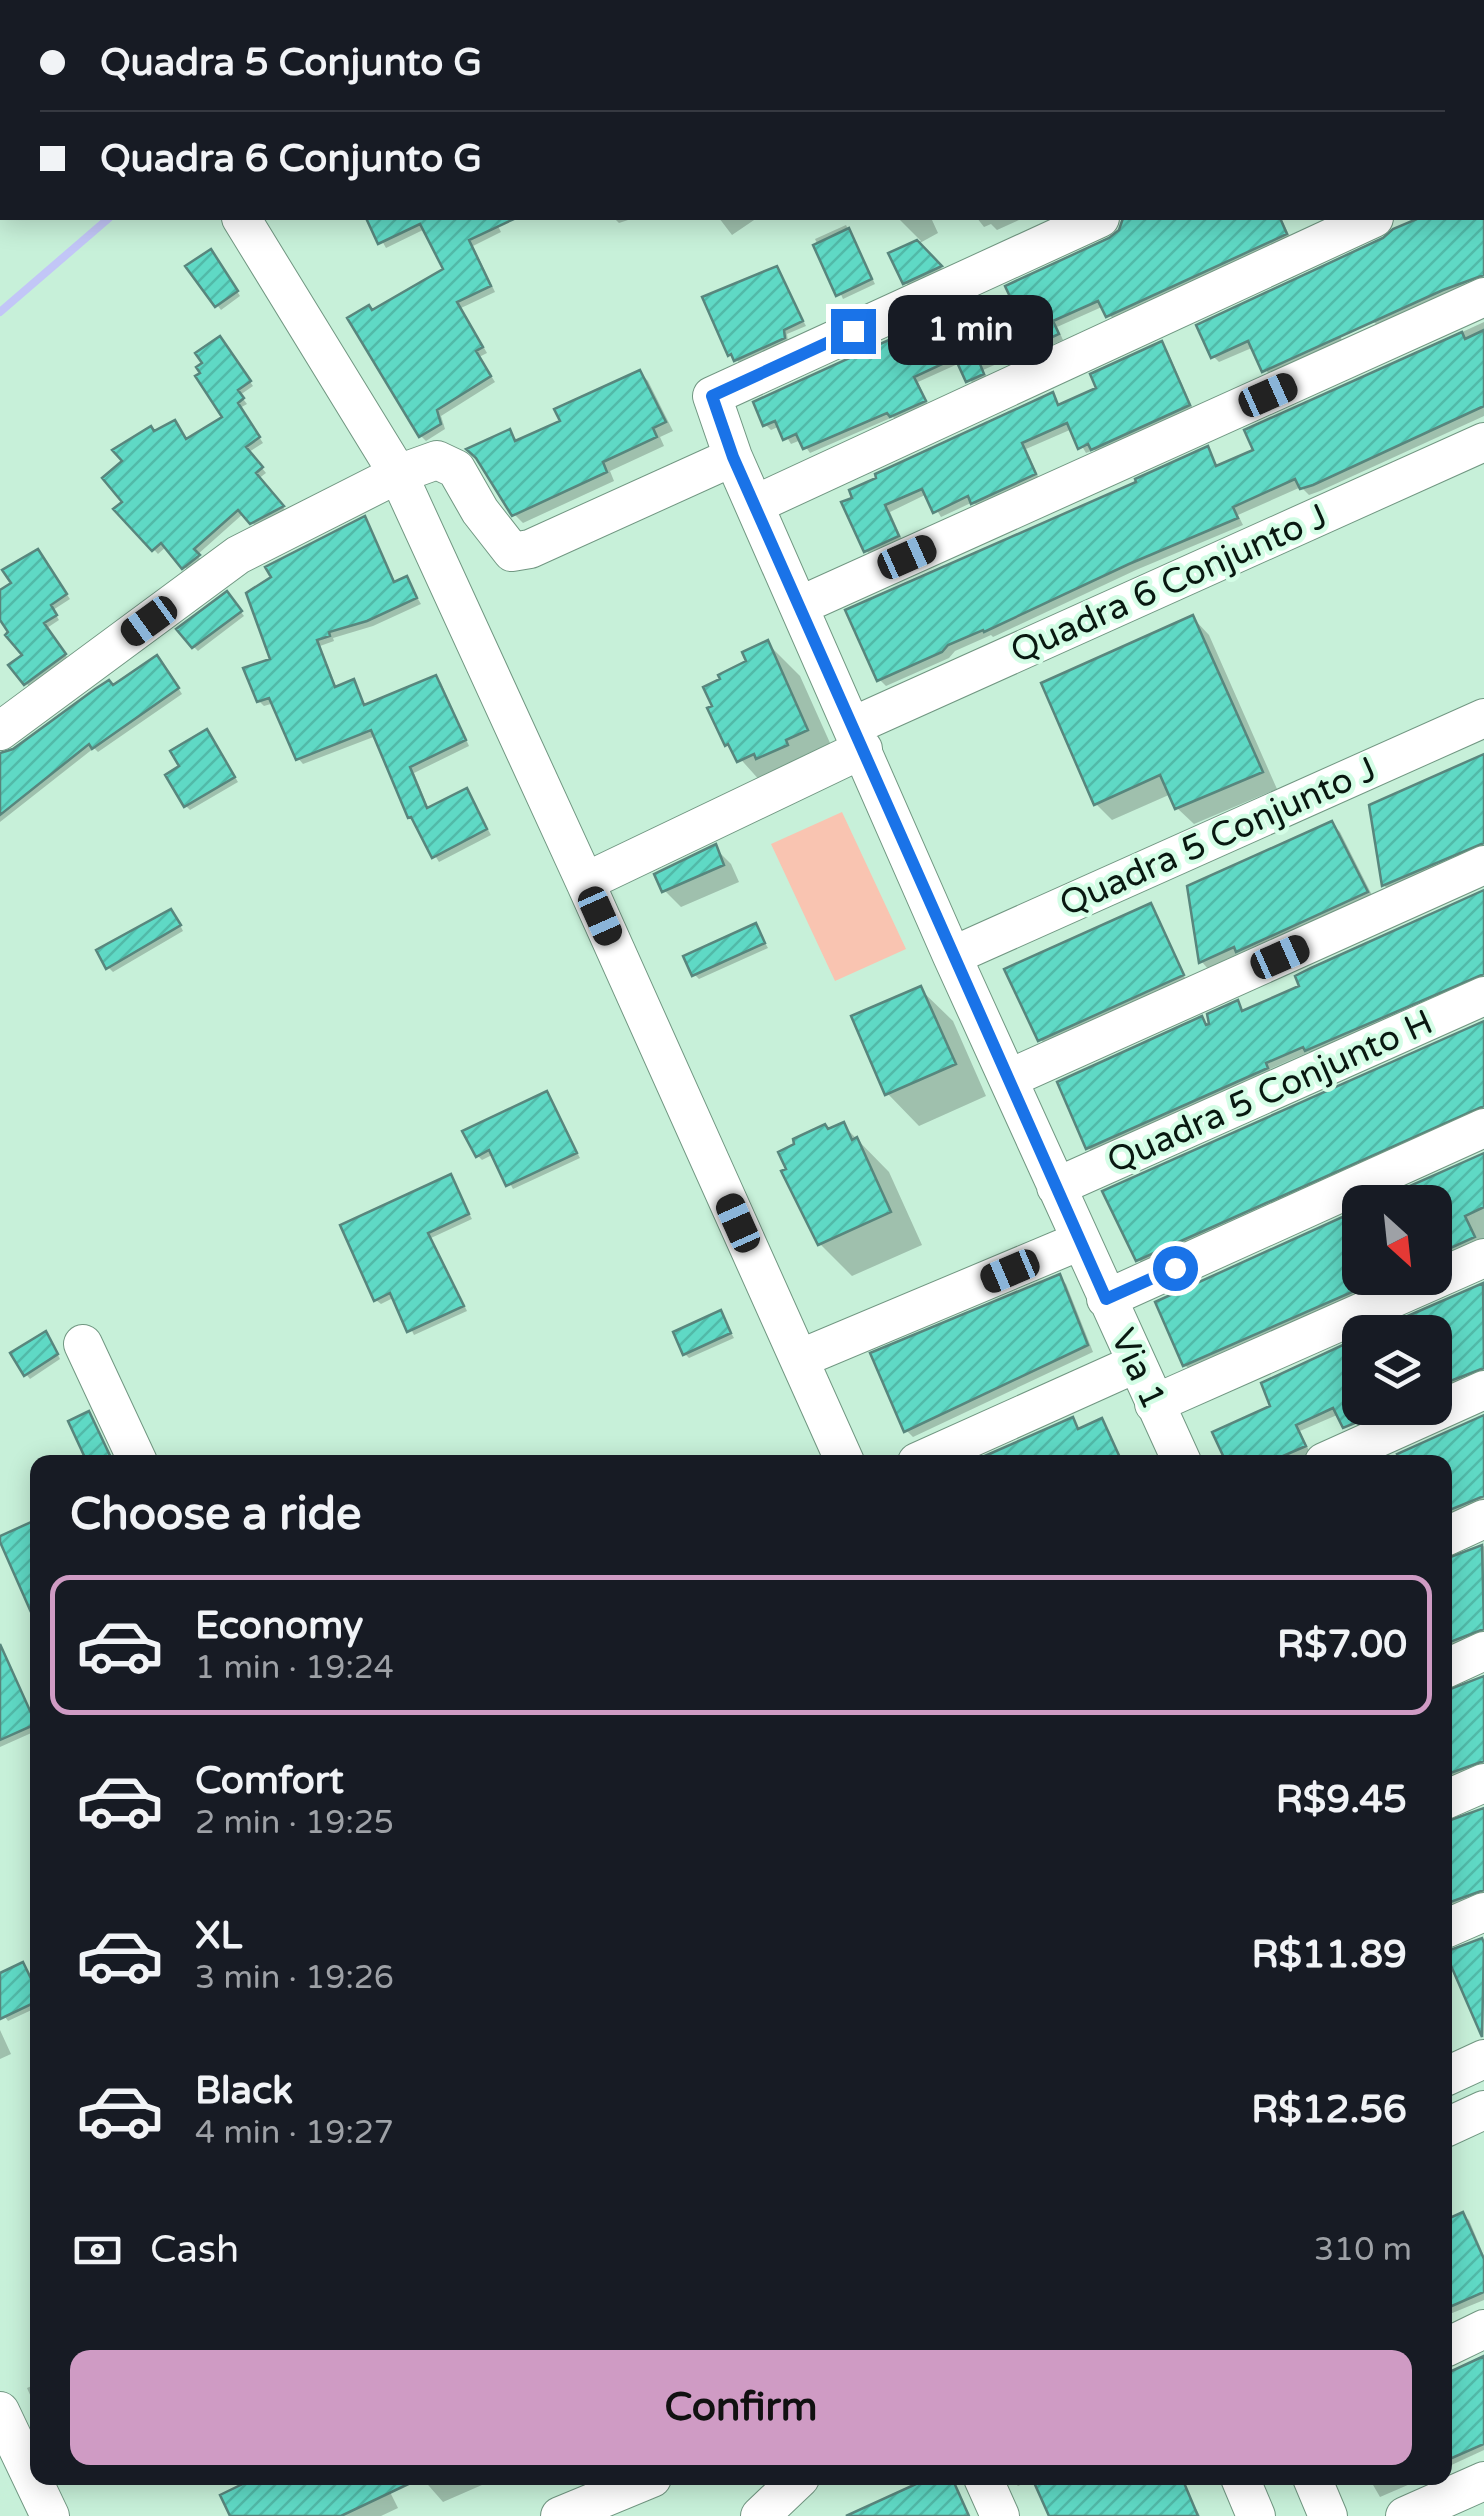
<!DOCTYPE html>
<html lang="en">
<head>
<meta charset="utf-8">
<style>
  body { margin:0; font-family:"Varela Round",sans-serif; background:#20242c; color:#f1f3f6; height:100vh; display:flex; flex-direction:column; font-size:38px; white-space:nowrap }
  * { box-sizing:border-box; margin:0 }
  p { font-size:32px; color:#9ea1a6 }
  .icon { flex:none; width:55px; height:55px; fill:none; stroke:currentColor; stroke-width:2; stroke-linecap:round; stroke-linejoin:round }
  .map { position:relative; flex:1; overflow:hidden }
  .side { position:absolute; left:30px; top:1455px; width:1422px; height:1030px; display:flex; flex-direction:column; background:#171b24; border-radius:20px; box-shadow:0 5px 25px #0003 }
  .side>* { flex:none }
  .top-card { position:absolute; left:0px; top:0px; width:1485px; height:220px; box-shadow:0 5px 25px #0003; display:grid; align-content:center; height:220px; padding:0 40px; background:#171b24 }
  .needle { width:65px; rotate:153deg }
  .fabs { position:absolute; left:1342px; top:1185px; display:grid; gap:20px }
  .fabs a { display:grid; place-items:center; width:110px; height:110px; border-radius:20px; background:#171b24; box-shadow:0 5px 25px #0003; font-size:50px }
  .end { position:absolute; width:45px; height:45px; margin:-22px; border:12px solid #1a73e8; background:#fff; box-shadow:0 0 0 5px #fff }
  .from { border-radius:50% }
  .bubble { position:absolute; height:70px; border-radius:20px; background:#171b24; box-shadow:0 5px 25px #0003; font-size:32px; font-weight:700; line-height:70px; text-align:center }
  .car { position:absolute; width:30px; height:60px; margin:-30px -15px; border-radius:12px; box-shadow:0 0 8px 2px #0007; background:linear-gradient(#222 24%,#8ab4d8 0 40%,#222 0 76%,#8ab4d8 0 86%,#222 0) }
  .top-card b { display:flex; align-items:center; gap:35px; height:95px; font-size:38px }
  .top-card b+b { border-top:2px solid #363941 }
  .top-card i { width:25px; height:25px; background:#f1f3f6 }
  ul { padding:0; list-style:none }
  li { display:flex; align-items:center; gap:30px; height:140px; margin:0 20px 15px; padding:0 20px; border:5px solid transparent; border-radius:20px }
  li div { flex:1 }
  li b { display:block; font-size:38px }
  li em { font-style:normal; font-weight:700 }
  li.on { border-color:#cf9bc4 }
  li>.icon { width:90px; height:90px; stroke-width:1.5 }
  h2 { padding:0 40px; font-size:45px; line-height:120px }
  .pay { display:flex; align-items:center; gap:25px; height:110px; padding:0 40px; font-size:38px }
  .pay p { margin-inline-start:auto }
  .action { display:flex; gap:20px; margin-top:auto; padding:20px 40px }
  .action a { flex:1; height:115px; border-radius:20px; background:#cf9bc4; color:#111; font-size:40px; font-weight:700; line-height:115px; text-align:center }
  .map>svg:first-child { display:block }
</style>
</head>
<body>
<div class="map">
<svg width="1484" height="2516" viewBox="0 0 1484 2516">
  <defs>
    <pattern id="building-hatch" width="6" height="6" patternUnits="userSpaceOnUse" patternTransform="scale(2.5)"><rect width="6" height="6" fill="#5fd9c5"/><path d="M-1 1l2-2M0 6l6-6M5 7l2-2" fill="none" stroke="#51baa8"/></pattern>
  </defs>
  <rect width="100%" height="100%" fill="#c7f0d9"/>
  <path fill="#f9c4b1" d="M 842,812 L 906,949 L 835,981 L 771,844 Z"/>
  <path fill="#0003" d="M 930,0 L 975,0 L 978,2 L 931,2 Z
    M 1325,0 L 1433,0 L 1319,2 Z
    M 1482,80 L 1484,84 L 1482,152 Z
    M 1482,191 L 1484,281 L 1379,327 L 1373,321 L 1385,241 L 1395,231 L 1424,218 L 1482,218 Z
    M 369,218 L 494,218 L 501,232 L 473,246 L 495,292 L 461,308 L 487,353 L 479,357 L 495,382 L 441,416 L 445,429 L 426,441 L 421,436 L 373,312 L 446,270 L 425,229 L 386,248 Z
    M 614,218 L 634,218 L 619,223 Z
    M 719,218 L 757,218 L 732,235 Z
    M 898,218 L 937,218 L 932,220 L 938,233 L 918,244 L 944,271 L 910,287 L 905,282 L 892,255 L 921,241 Z
    M 977,218 L 1018,218 L 1019,220 L 997,230 L 991,224 L 984,227 Z
    M 1125,218 L 1281,218 L 1291,239 L 1114,321 L 1104,306 L 1057,327 L 1063,340 L 1040,350 L 1035,345 L 1111,241 L 1121,232 Z
    M 846,225 L 875,284 L 843,299 L 815,239 Z
    M 215,257 L 240,296 L 221,310 L 217,305 Z
    M 776,269 L 806,326 L 787,334 L 788,342 L 741,364 L 730,354 Z
    M 1313,283 L 1344,344 L 1270,377 L 1254,347 L 1219,362 L 1213,356 Z
    M 969,306 L 999,363 L 983,370 L 988,379 L 974,386 L 960,363 L 918,382 L 929,407 L 897,421 L 893,417 L 810,453 L 801,440 L 791,444 L 780,426 L 771,430 L 766,425 Z
    M 1484,322 L 1484,416 L 1320,491 L 1309,495 L 1301,487 L 1238,515 L 1243,525 L 1136,570 L 993,637 L 991,635 L 955,651 L 949,658 L 886,686 L 879,679 L 1140,483 L 1207,449 L 1219,468 L 1256,451 L 1247,431 Z
    M 224,344 L 253,386 L 240,395 L 247,404 L 240,408 L 263,443 L 249,452 L 266,473 L 258,479 L 287,512 L 256,527 L 244,513 L 197,555 L 202,561 L 188,571 L 167,546 L 158,554 L 117,509 L 126,502 L 155,433 L 187,442 L 226,418 Z
    M 1162,344 L 1167,350 L 1194,411 L 1099,454 L 1094,450 L 1086,453 L 1072,429 L 1026,449 L 1040,481 L 980,508 L 973,502 L 941,517 L 927,494 L 890,512 L 903,542 L 872,556 L 866,551 L 845,504 L 1052,395 L 1061,407 L 1099,390 Z
    M 640,373 L 648,381 L 673,431 L 660,437 L 664,446 L 610,471 L 614,481 L 523,523 L 514,514 L 509,432 L 519,442 L 563,423 Z
    M 364,519 L 396,584 L 406,579 L 421,604 L 373,626 L 333,638 L 334,641 L 320,646 L 337,689 L 354,682 L 366,707 L 436,678 L 441,683 L 469,746 L 414,773 L 429,810 L 467,791 L 491,835 L 439,862 L 410,817 L 376,736 L 303,764 L 298,758 L 274,703 L 264,706 L 259,701 L 273,660 Z
    M 42,557 L 70,599 L 53,610 L 59,620 L 47,628 L 69,660 L 31,688 L 26,683 L 25,655 L 0,615 L 0,593 Z
    M 231,599 L 244,616 L 198,651 L 193,646 Z
    M 1193,618 L 1209,635 L 1277,789 L 1194,824 L 1177,808 L 1171,794 L 1112,820 L 1096,804 Z
    M 767,643 L 800,676 L 839,763 L 771,793 L 727,744 L 749,662 Z
    M 162,663 L 182,694 L 98,752 L 94,748 L 0,822 L 0,755 Z
    M 211,737 L 238,782 L 190,810 L 186,806 Z
    M 1484,757 L 1484,851 L 1389,891 L 1384,885 Z
    M 1332,824 L 1340,832 L 1375,901 L 1209,970 L 1202,962 L 1190,887 Z
    M 715,848 L 731,864 L 739,882 L 681,907 L 665,891 Z
    M 1484,892 L 1484,979 L 1313,1056 L 1309,1052 L 1270,1069 L 1272,1074 L 1094,1153 L 1088,1148 L 1202,1019 L 1213,1030 L 1237,1003 L 1244,1013 L 1302,987 Z
    M 1151,906 L 1186,980 L 1045,1044 L 1040,1039 Z
    M 176,917 L 183,931 L 113,972 L 108,967 Z
    M 756,926 L 768,948 L 699,979 L 694,974 Z
    M 920,989 L 953,1021 L 986,1096 L 919,1126 L 887,1093 Z
    M 1484,1023 L 1484,1112 L 1143,1265 L 1138,1259 Z
    M 547,1094 L 580,1158 L 513,1189 L 494,1154 L 482,1160 L 478,1156 Z
    M 843,1125 L 889,1172 L 922,1245 L 852,1276 L 820,1244 L 829,1131 Z
    M 1484,1155 L 1484,1241 L 1435,1263 L 1435,1202 L 1380,1202 Z
    M 450,1177 L 472,1219 L 431,1238 L 467,1311 L 414,1335 L 395,1297 L 381,1304 L 376,1300 Z
    M 1360,1212 L 1360,1278 L 1402,1278 L 1191,1371 L 1185,1365 L 1158,1303 Z
    M 1059,1277 L 1066,1284 L 1093,1352 L 913,1437 L 906,1430 Z
    M 1484,1285 L 1484,1373 L 1435,1395 L 1435,1332 L 1377,1332 Z
    M 720,1313 L 734,1338 L 689,1358 L 685,1354 Z
    M 50,1339 L 60,1359 L 30,1379 L 26,1374 Z
    M 1310,1362 L 1337,1415 L 1300,1431 L 1311,1455 L 1308,1462 L 1229,1462 L 1216,1433 L 1274,1407 Z
    M 1378,1408 L 1407,1408 L 1386,1417 Z
    M 89,1414 L 93,1418 L 114,1462 L 90,1462 L 71,1422 Z
    M 1484,1417 L 1484,1502 L 1445,1521 L 1445,1462 L 1404,1462 L 1400,1455 Z
    M 1072,1420 L 1081,1430 L 1101,1421 L 1107,1428 L 1123,1462 L 1128,1462 L 979,1462 Z
    M 609,1455 L 615,1462 L 595,1462 Z
    M 1484,1546 L 1484,1635 L 1445,1652 L 1445,1561 Z
    M 11,1673 L 38,1730 L 0,1747 L 0,1675 Z
    M 1484,1677 L 1484,1769 L 1445,1783 L 1445,1693 Z
    M 1484,1810 L 1484,1896 L 1445,1914 L 1445,1824 Z
    M 1481,1941 L 1484,1944 L 1483,2027 L 1478,2023 Z
    M 22,1965 L 38,1992 L 38,2007 L 8,2021 L 0,2010 L 0,1975 Z
    M 0,2030 L 11,2054 L 0,2059 Z
    M 1463,2215 L 1469,2220 L 1484,2256 L 1484,2300 L 1445,2316 L 1445,2222 Z
    M 1484,2358 L 1484,2450 L 1445,2468 L 1445,2376 Z
    M 38,2383 L 38,2413 L 27,2388 Z
    M 261,2478 L 383,2478 L 398,2508 L 381,2516 L 232,2516 L 223,2496 Z
    M 422,2478 L 498,2478 L 443,2502 Z
    M 1010,2478 L 1135,2478 L 1146,2502 L 1184,2486 L 1200,2516 L 1051,2516 L 1035,2479 L 1018,2486 Z
    M 1369,2478 L 1424,2478 L 1380,2497 Z"/>
  <g fill="none" stroke-linecap="round" stroke-linejoin="round">
    <path stroke="#c2c6f7" stroke-width="8" d="M 382,2 L 384,0
      M 0,312 L 109,218"/>
  </g>
  <path fill="url(#building-hatch)" stroke="#58867d" stroke-width="2.5" d="M 1484,210 L 1484,275 L 1443,290 L 1262,372 L 1248,341 L 1211,358 L 1196,325 L 1383,238 L 1393,229 L 1419,218 L 1482,218 Z
    M 366,218 L 516,218 L 469,240 L 491,286 L 457,302 L 483,347 L 476,351 L 491,376 L 437,410 L 441,424 L 419,437 L 347,318 L 369,305 L 372,310 L 443,269 L 420,224 L 378,244 Z
    M 1123,218 L 1280,218 L 1287,234 L 1106,317 L 1098,301 L 1053,321 L 1059,334 L 1033,346 L 1005,286 L 1109,238 L 1119,230 Z
    M 849,228 L 872,279 L 836,296 L 813,245 Z
    M 917,240 L 942,266 L 903,284 L 888,253 Z
    M 211,249 L 238,291 L 215,307 L 185,266 Z
    M 777,266 L 803,321 L 784,330 L 785,338 L 734,361 L 731,354 L 728,356 L 702,297 Z
    M 970,303 L 995,357 L 980,364 L 984,374 L 966,382 L 955,358 L 914,377 L 926,401 L 890,417 L 887,413 L 803,449 L 796,434 L 783,440 L 775,421 L 763,426 L 753,402 Z
    M 1484,330 L 1484,406 L 1313,485 L 1300,489 L 1295,479 L 1233,507 L 1238,518 L 1129,564 L 984,632 L 983,630 L 948,645 L 942,652 L 877,681 L 845,610 L 1136,482 L 1135,479 L 1208,446 L 1216,466 L 1253,450 L 1244,430 L 1462,332 L 1465,339 Z
    M 220,336 L 251,381 L 238,390 L 244,398 L 238,403 L 260,437 L 246,447 L 263,467 L 256,473 L 284,506 L 250,524 L 238,510 L 194,549 L 200,555 L 182,569 L 161,543 L 152,551 L 113,509 L 122,502 L 102,478 L 122,461 L 112,450 L 151,426 L 154,431 L 175,420 L 186,439 L 222,417 L 195,376 L 200,373 L 196,367 L 202,363 L 195,353 Z
    M 1162,341 L 1190,405 L 1091,450 L 1088,444 L 1078,449 L 1067,423 L 1022,443 L 1036,474 L 971,504 L 968,496 L 933,513 L 922,489 L 885,505 L 899,536 L 864,552 L 841,502 L 852,498 L 849,490 L 876,478 L 875,474 L 1053,392 L 1058,405 L 1096,388 L 1090,374 Z
    M 640,370 L 666,422 L 653,428 L 657,437 L 603,462 L 607,472 L 512,516 L 476,458 L 466,449 L 510,429 L 515,441 L 560,421 L 554,409 Z
    M 365,516 L 394,582 L 407,576 L 417,598 L 367,621 L 329,632 L 330,636 L 317,640 L 335,687 L 354,679 L 364,705 L 436,675 L 466,740 L 410,767 L 427,808 L 467,788 L 487,829 L 432,858 L 411,817 L 408,818 L 371,730 L 296,760 L 269,698 L 257,702 L 243,668 L 270,659 L 246,593 L 271,577 L 265,567 Z
    M 38,549 L 67,594 L 51,605 L 57,615 L 44,623 L 66,654 L 24,685 L 8,665 L 22,655 L 5,635 L 8,632 L 0,620 L 0,590 L 11,583 L 2,570 Z
    M 227,591 L 242,611 L 192,648 L 176,629 Z
    M 1193,615 L 1263,772 L 1175,809 L 1160,775 L 1094,805 L 1041,683 Z
    M 768,640 L 808,730 L 786,740 L 788,745 L 756,759 L 754,754 L 737,762 L 728,744 L 725,746 L 707,708 L 712,706 L 703,687 L 720,679 L 718,675 L 746,661 L 742,652 Z
    M 157,655 L 179,688 L 92,749 L 89,744 L 0,815 L 0,753 L 13,749 L 95,689 L 109,680 L 113,685 Z
    M 207,729 L 235,777 L 184,807 L 165,775 L 179,766 L 170,751 Z
    M 1484,754 L 1484,843 L 1382,886 L 1369,805 Z
    M 1332,821 L 1368,892 L 1236,952 L 1234,947 L 1199,963 L 1187,886 Z
    M 716,844 L 724,865 L 662,892 L 654,874 Z
    M 1484,890 L 1484,974 L 1305,1051 L 1303,1047 L 1266,1063 L 1268,1068 L 1086,1149 L 1057,1082 L 1202,1016 L 1206,1025 L 1209,1024 L 1207,1014 L 1238,1000 L 1242,1011 L 1299,986 L 1295,976 L 1311,968 Z
    M 1151,903 L 1184,975 L 1038,1041 L 1004,969 Z
    M 171,909 L 181,925 L 106,969 L 96,950 Z
    M 756,923 L 765,943 L 692,976 L 683,956 Z
    M 921,986 L 956,1064 L 885,1095 L 851,1016 Z
    M 1484,1021 L 1484,1106 L 1136,1261 L 1102,1191 Z
    M 547,1091 L 577,1153 L 506,1186 L 489,1150 L 476,1157 L 462,1131 Z
    M 844,1122 L 852,1140 L 857,1137 L 891,1212 L 818,1245 L 781,1171 L 786,1169 L 778,1152 L 794,1144 L 793,1139 L 825,1124 L 828,1129 Z
    M 1484,1153 L 1484,1207 L 1465,1216 L 1475,1237 L 1435,1255 L 1435,1202 L 1374,1202 Z
    M 451,1174 L 469,1214 L 428,1233 L 464,1306 L 407,1332 L 390,1293 L 374,1301 L 340,1225 Z
    M 1360,1209 L 1360,1278 L 1384,1278 L 1183,1366 L 1155,1302 Z
    M 1060,1274 L 1088,1345 L 904,1432 L 870,1353 Z
    M 1483,1283 L 1484,1368 L 1435,1387 L 1435,1332 L 1371,1332 Z
    M 721,1310 L 731,1333 L 683,1355 L 673,1332 Z
    M 46,1331 L 58,1354 L 24,1376 L 10,1353 Z
    M 1360,1337 L 1360,1421 L 1343,1428 L 1333,1408 L 1296,1425 L 1306,1446 L 1269,1462 L 1226,1462 L 1212,1432 L 1270,1406 L 1261,1383 Z
    M 89,1411 L 113,1462 L 87,1462 L 68,1421 Z
    M 1484,1415 L 1484,1496 L 1445,1512 L 1445,1462 L 1401,1462 L 1397,1454 Z
    M 1073,1417 L 1078,1429 L 1102,1418 L 1122,1462 L 971,1462 Z
    M 38,1519 L 38,1628 L 0,1542 L 0,1536 Z
    M 1482,1545 L 1484,1629 L 1445,1644 L 1445,1559 Z
    M 0,1644 L 36,1724 L 0,1740 Z
    M 1484,1676 L 1484,1761 L 1445,1775 L 1445,1691 Z
    M 1484,1808 L 1484,1890 L 1445,1904 L 1445,1822 Z
    M 1482,1938 L 1484,1943 L 1482,2037 L 1445,1952 Z
    M 23,1962 L 38,1993 L 38,2001 L 0,2019 L 0,1973 Z
    M 1463,2212 L 1484,2259 L 1484,2292 L 1445,2309 L 1445,2220 Z
    M 1484,2356 L 1484,2444 L 1445,2461 L 1445,2374 Z
    M 255,2478 L 421,2478 L 341,2516 L 230,2516 L 220,2495 Z
    M 929,2478 L 952,2478 L 969,2516 L 846,2516 Z
    M 1032,2478 L 1182,2478 L 1198,2516 L 1049,2516 Z"/>
  <g fill="none" stroke-linecap="round" stroke-linejoin="round">
    <g stroke="#719782" stroke-width="40">
      <path id="minor" d="M 93,0 L 94,2
        M 1083,2 L 1084,0
        M 1267,2 L 1273,0
        M 1482,19 L 1484,23
        M 1482,167 L 1484,167
        M 241,218 L 398,474 L 585,882 L 845,1462
        M 1100,218 L 712,396 L 733,457 L 952,956 L 1182,1462
        M 756,504 L 1374,218
        M 799,606 L 1484,297
        M 853,726 L 1484,442
        M 0,731 L 238,555 L 398,474 L 437,460 L 456,469 L 480,511 L 512,552 L 530,549 L 733,457
        M 585,882 L 863,749
        M 952,956 L 1484,718
        M 1008,1079 L 1484,865
        M 1056,1187 L 1484,996
        M 1106,1299 L 1484,1128
        M 83,1344 L 138,1462
        M 799,1359 L 1080,1241
        M 1154,1404 L 1484,1258
        M 917,1462 L 1135,1364
        M 1324,1462 L 1484,1390
        M 1445,1537 L 1484,1519
        M 1445,1669 L 1484,1651
        M 1445,1800 L 1484,1783
        M 1445,1929 L 1484,1912
        M 1445,2077 L 1484,2059
        M 1445,2128 L 1484,2110
        M 1445,2348 L 1484,2329
        M 0,2411 L 50,2516
        M 983,2478 L 1000,2516
        M 1240,2478 L 1256,2516
        M 1312,2478 L 1328,2516
        M 560,2516 L 652,2478
        M 760,2516 L 800,2478
        M 1405,2516 L 1484,2481"/>
    </g>
    <use href="#minor" stroke="#fff" stroke-width="38"/>
  </g>
  <g fill="none" stroke-linecap="round" stroke-linejoin="round">
    <path stroke="#1a73e8" stroke-width="12" d="M 853,331 L 712,396 L 733,457 L 1106,1299 L 1175,1268"/>
  </g>
  <g text-anchor="middle" dominant-baseline="central" stroke-width="9" stroke-linejoin="round" paint-order="stroke">
    <g font-size="35" fill="#091811" stroke="#d4fde6">
      <text transform="translate(1169 584) rotate(-24)">Quadra 6 Conjunto J</text>
      <text transform="translate(1218 837) rotate(-24)">Quadra 5 Conjunto J</text>
      <text transform="translate(1270 1092) rotate(-24)">Quadra 5 Conjunto H</text>
      <text transform="translate(1138 1369) rotate(65)">Via 1</text>
    </g>
  </g>
</svg>
<div class="fabs">
<a><svg class="needle" viewBox="-14 -14 28 28"><path d="M0-13l5 13h-10z" fill="#e53935"/><path d="M0 13l5-13h-10z" fill="#9ea1a6"/></svg></a>
<a><svg class="icon" aria-label="layers" viewBox="0 0 24 24"><path d="M12 4l9 5-9 5-9-5zM3 14l9 5 9-5"/></svg></a>
</div>
<i class="end from" style="left:1175px;top:1268px"></i>
<i class="end" style="left:853px;top:331px"></i>
<div class="bubble" style="left:888px;top:295px;width:165px">1 min</div>
<i class="car" style="left:1268px;top:395px;rotate:66deg"></i>
<i class="car" style="left:907px;top:557px;rotate:66deg"></i>
<i class="car" style="left:149px;top:621px;rotate:234deg"></i>
<i class="car" style="left:600px;top:916px;rotate:156deg"></i>
<i class="car" style="left:1280px;top:957px;rotate:66deg"></i>
<i class="car" style="left:738px;top:1223px;rotate:336deg"></i>
<i class="car" style="left:1010px;top:1271px;rotate:247deg"></i>
<div class="top-card">
<b><i class="from"></i>Quadra 5 Conjunto G</b>
<b><i></i>Quadra 6 Conjunto G</b>
</div>
<section class="side">
<h2>Choose a ride</h2>
<ul>
<li class="on"><svg class="icon" aria-label="car" viewBox="0 0 24 24"><path d="M5 17H2v-5l4-1 3-4h7l3 4 3 1v5h-3M9 17h6M6 11h13"/><circle cx="7" cy="17" r="2"/><circle cx="17" cy="17" r="2"/></svg><div><b>Economy</b><p>1 min · 19:24</p></div><em>R$7.00</em></li>
<li><svg class="icon" aria-label="car" viewBox="0 0 24 24"><path d="M5 17H2v-5l4-1 3-4h7l3 4 3 1v5h-3M9 17h6M6 11h13"/><circle cx="7" cy="17" r="2"/><circle cx="17" cy="17" r="2"/></svg><div><b>Comfort</b><p>2 min · 19:25</p></div><em>R$9.45</em></li>
<li><svg class="icon" aria-label="car" viewBox="0 0 24 24"><path d="M5 17H2v-5l4-1 3-4h7l3 4 3 1v5h-3M9 17h6M6 11h13"/><circle cx="7" cy="17" r="2"/><circle cx="17" cy="17" r="2"/></svg><div><b>XL</b><p>3 min · 19:26</p></div><em>R$11.89</em></li>
<li><svg class="icon" aria-label="car" viewBox="0 0 24 24"><path d="M5 17H2v-5l4-1 3-4h7l3 4 3 1v5h-3M9 17h6M6 11h13"/><circle cx="7" cy="17" r="2"/><circle cx="17" cy="17" r="2"/></svg><div><b>Black</b><p>4 min · 19:27</p></div><em>R$12.56</em></li>
</ul>
<div class="pay"><svg class="icon" aria-label="cash" viewBox="0 0 24 24"><path d="M3 7h18v10H3z"/><circle cx="12" cy="12" r="2"/></svg>Cash<p>310 m</p></div>
<div class="action"><a>Confirm</a></div>
</section>
</div>
</body>
</html>
